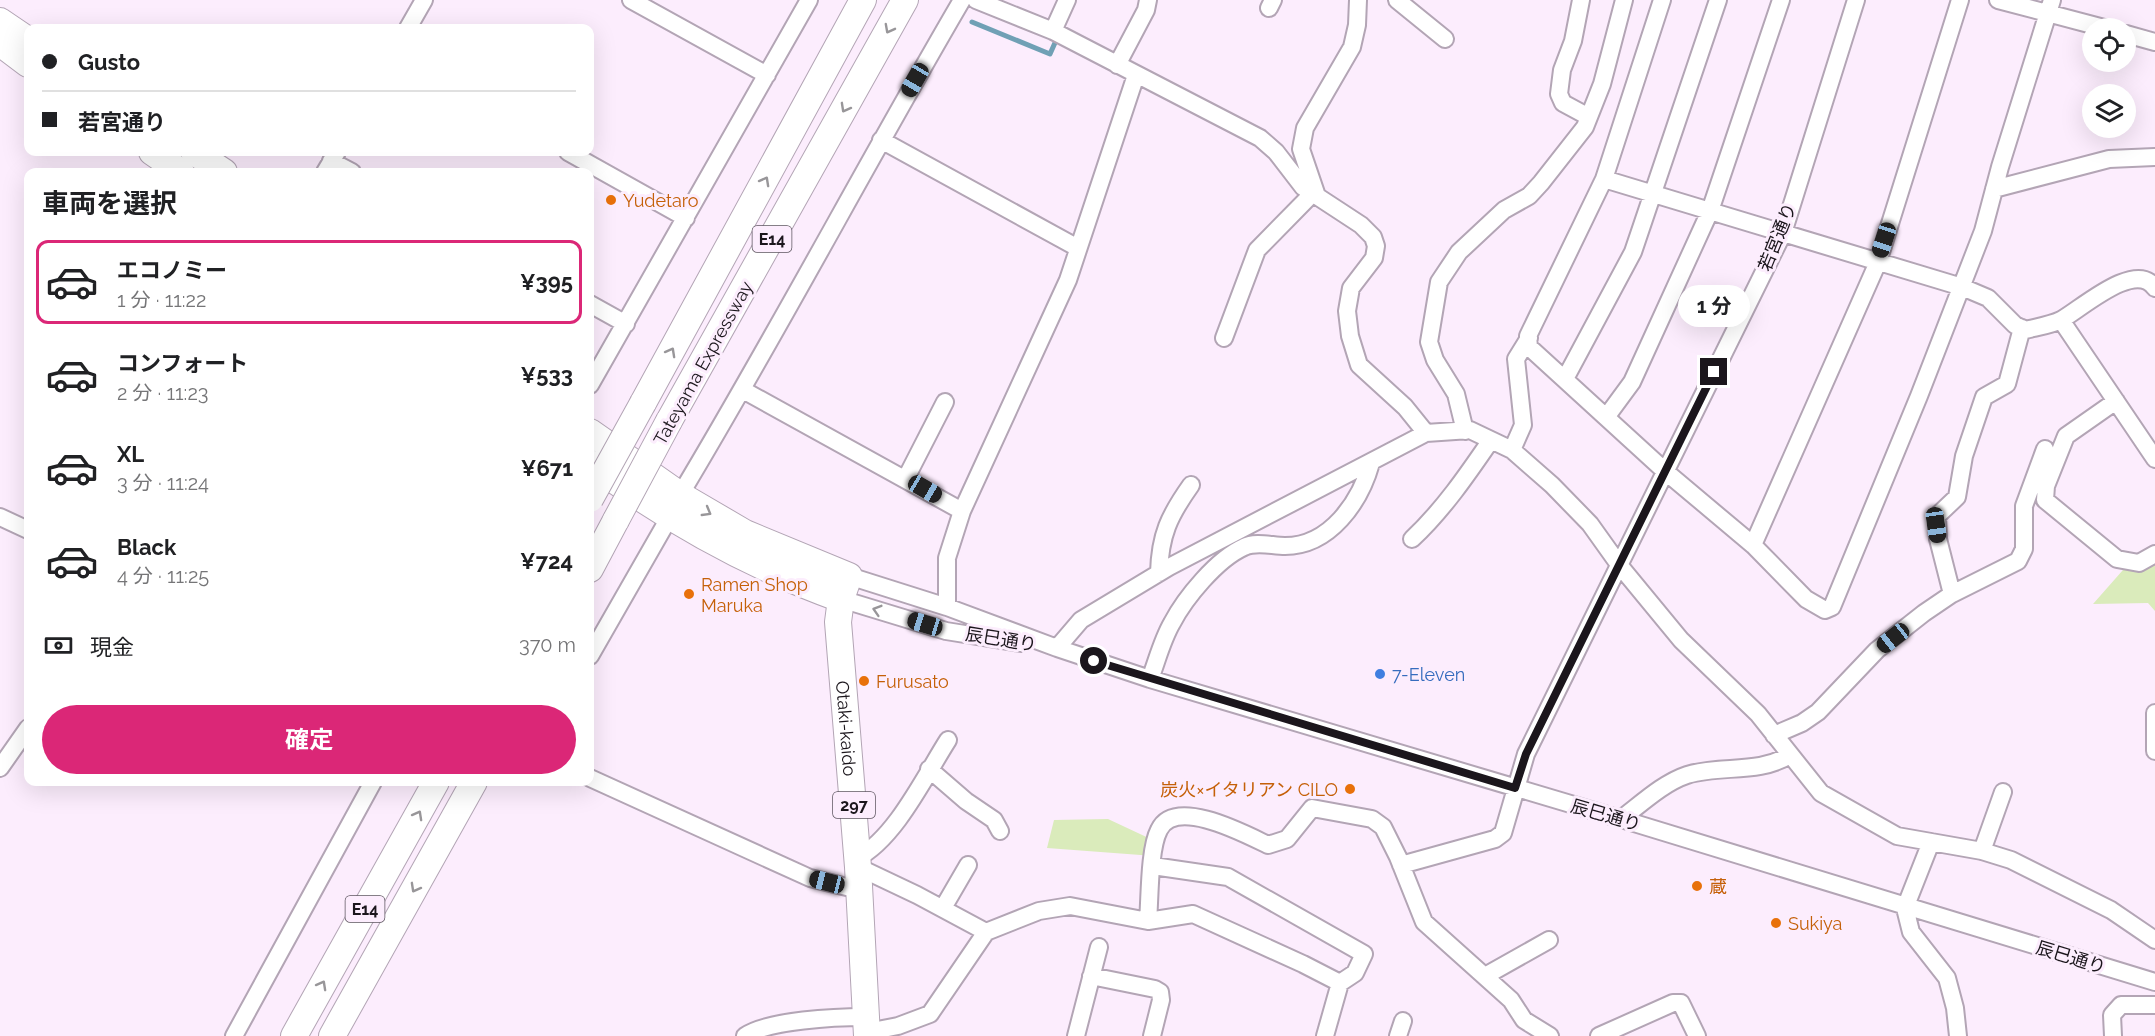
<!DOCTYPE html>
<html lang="ja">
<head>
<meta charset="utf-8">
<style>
  body { margin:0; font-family:Raleway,"Noto Sans JP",sans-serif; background:#f2f2f2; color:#202124; height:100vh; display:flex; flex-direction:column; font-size:22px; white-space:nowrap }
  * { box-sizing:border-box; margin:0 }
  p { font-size:20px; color:#757577 }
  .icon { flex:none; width:33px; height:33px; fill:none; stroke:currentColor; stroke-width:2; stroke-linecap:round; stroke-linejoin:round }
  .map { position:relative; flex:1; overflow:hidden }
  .sheet { position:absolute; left:24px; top:168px; width:570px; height:618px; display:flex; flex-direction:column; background:#fff; border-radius:12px; box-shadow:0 6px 24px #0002 }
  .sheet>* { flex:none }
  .hud { position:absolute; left:24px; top:24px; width:570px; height:132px; border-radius:12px; box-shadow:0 6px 24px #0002; display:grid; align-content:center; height:132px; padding:0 18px; background:#fff }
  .tools { position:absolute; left:2082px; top:18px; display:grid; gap:12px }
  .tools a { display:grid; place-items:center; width:54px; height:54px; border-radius:50%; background:#fff; box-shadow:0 6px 24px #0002; font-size:30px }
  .end { position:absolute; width:27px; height:27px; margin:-14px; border:8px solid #1b161c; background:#fff; box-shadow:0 0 0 3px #fff }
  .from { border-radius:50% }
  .bubble { position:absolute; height:42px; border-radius:21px; background:#fff; box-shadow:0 6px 24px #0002; font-size:20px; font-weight:700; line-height:42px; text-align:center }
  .car { position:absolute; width:18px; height:36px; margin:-18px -9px; border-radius:8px; box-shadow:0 0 4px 2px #0007; background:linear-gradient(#222 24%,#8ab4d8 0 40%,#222 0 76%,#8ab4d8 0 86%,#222 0) }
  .hud b { display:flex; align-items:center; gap:21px; height:57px; font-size:22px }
  .hud b+b { border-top:2px solid #e0e0e0 }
  .hud i { width:15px; height:15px; background:#202124 }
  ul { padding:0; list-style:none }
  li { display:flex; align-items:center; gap:18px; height:84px; margin:0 12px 9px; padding:0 6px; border:3px solid transparent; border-radius:12px }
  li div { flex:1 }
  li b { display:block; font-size:22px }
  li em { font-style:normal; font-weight:700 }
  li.current { border-color:#db2777 }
  li>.icon { width:54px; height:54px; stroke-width:1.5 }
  h2 { padding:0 18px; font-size:27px; line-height:72px }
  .pay { display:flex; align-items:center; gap:15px; height:66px; padding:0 18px; font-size:22px }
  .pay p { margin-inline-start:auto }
  .primary-button { display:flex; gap:12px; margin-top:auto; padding:12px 18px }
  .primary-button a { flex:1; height:69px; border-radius:36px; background:#db2777; color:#fff; font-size:24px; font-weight:700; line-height:69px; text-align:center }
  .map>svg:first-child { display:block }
</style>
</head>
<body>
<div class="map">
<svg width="2155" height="1036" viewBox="0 0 2155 1036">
  <rect width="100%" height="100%" fill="#fcedfd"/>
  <path fill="#daebbb" d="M 2155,553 L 2155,611 L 2148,603 L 2093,604 L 2130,562 Z
    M 1108,819 L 1155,841 L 1154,856 L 1047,848 L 1054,820 Z"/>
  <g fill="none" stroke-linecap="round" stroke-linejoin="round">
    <path stroke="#70a0b5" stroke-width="5" d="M 972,22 L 1050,54 L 1058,36"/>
    <g stroke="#b3a5b5" stroke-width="20">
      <path id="minor" d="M 631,0 L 767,75
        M 976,0 L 1053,31 L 1260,138 L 1276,152 L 1303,187 L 1361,225 L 1373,237 L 1376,246 L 1374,258 L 1351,288 L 1347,311 L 1350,336 L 1359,365 L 1405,407 L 1426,433
        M 1397,0 L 1445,39
        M 1581,0 L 1573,41 L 1562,70 L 1559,94 L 1563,103 L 1589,117
        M 1662,0 L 1604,179 L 1528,336 L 1529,347 L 1666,472 L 1753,545 L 1806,599 L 1825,610 L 1832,607 L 1919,396 L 1983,231 L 2000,167 L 2052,0
        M 1998,0 L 2104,28
        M 1269,8 L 1273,0
        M 408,28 L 424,0
        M 1053,31 L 1067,0
        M 2126,34 L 2155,42
        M 1117,65 L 1146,10 L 1148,0
        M 881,140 L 1078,248
        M 568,152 L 686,218
        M 331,161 L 352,172
        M 325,172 L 337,152
        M 1604,179 L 1962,287 L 1988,298 L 2015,325 L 2025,330 C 2037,327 2051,325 2061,320 C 2081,309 2136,259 2155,288
        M 1994,189 L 2109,159 L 2155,157
        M 1317,196 L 1301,149 L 1305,128 L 1352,47 L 1357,25 L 1358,0
        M 590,304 L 626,324
        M 2061,320 L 2155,459
        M 1224,338 L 1257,250 L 1313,193
        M 1566,377 L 1633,252 L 1718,0
        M 590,385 L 809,0
        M 743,390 L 962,511
        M 2116,401 L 2066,436 L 2046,486 L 2045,500 L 2117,559 L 2139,563 L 2155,554
        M 1607,416 L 1632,382 L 1710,211 L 1781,0
        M 1465,431 L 1456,394 L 1435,360 L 1429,342 L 1439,282 L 1459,252 L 1504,210 L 1529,196 L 1541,183 L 1585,127 L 1602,84 L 1624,0
        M 1512,450 L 1523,425 L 1516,359 L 1529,338
        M 906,478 L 945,402
        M 680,495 C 778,332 866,164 962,0
        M 0,517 L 28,530
        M 1412,539 C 1443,510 1467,475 1491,440
        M 1753,545 L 1878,262 L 1960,0
        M 1159,573 C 1160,535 1169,516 1191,485
        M 849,576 L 947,607 L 1057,648 L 1150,679 L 1621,819 L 2155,982
        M 1952,594 L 1938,539 L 1937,516 L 1957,497 L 1964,456 L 1984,397 L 2007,384 L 2022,328
        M 841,599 L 946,631 L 1021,643
        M 947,607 L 947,558 L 962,511 L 1068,280 L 1136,75
        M 1057,648 L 1081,620 L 1169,567 L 1426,433 L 1470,430 L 1512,450 L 1552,485 L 1590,524 L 1620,566 L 1681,640 L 1758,714 L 1821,793 L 1897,836 L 1982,851 L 2011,860 L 2111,910 L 2155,940
        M 590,656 L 669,518
        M 1150,679 C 1157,661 1162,640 1172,623 C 1185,598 1217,559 1244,547 C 1256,541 1272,546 1285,546 C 1330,546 1360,502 1371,463
        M 2155,713 L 2155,751
        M 1774,735 L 1802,723 L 1818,712 L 1877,650 L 1924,613 L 1952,594 L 2018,561 L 2024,549 L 2024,506 L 2045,449
        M 0,768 L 28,728
        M 929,769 L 966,801 L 994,820 L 1000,831
        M 590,778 L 810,878 L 859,890
        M 1621,819 C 1641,804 1663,783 1687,775 C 1722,764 1757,775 1790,755
        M 1931,842 L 1905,908 L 1911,932 L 1947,978 L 1955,1008 L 1958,1036
        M 1982,851 L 2003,792
        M 857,858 C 895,839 925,776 948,740
        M 1401,865 L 1495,839 L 1503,833 L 1526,754 L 1783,233 L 1856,0
        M 1153,866 L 1228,877 L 1364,954 L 1355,973 L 1340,983
        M 858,867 L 917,895 L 986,932 L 1039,911 L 1070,906 L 1148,921 L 1193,914 L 1303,964 L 1340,983 L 1325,1036
        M 943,908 L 968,865
        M 1148,921 C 1150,898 1149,849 1159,830 C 1175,796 1247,835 1268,845 L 1287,839 L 1312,808 L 1372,819 L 1383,827 L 1398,857 L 1424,922 L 1511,1000 L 1524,1020 L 1550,1036
        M 1091,976 L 1155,989 L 1160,992 L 1161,1000 L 1152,1036
        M 1485,976 L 1549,940
        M 867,1032 L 898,1026 L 930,1014 L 986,932
        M 234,1036 L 373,782
        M 745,1036 C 768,1020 837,1017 866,1017
        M 1076,1036 L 1099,947
        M 1398,1036 L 1403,1021
        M 1599,1036 L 1673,1003 L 1681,1003 L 1697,1036
        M 2113,1036 L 2112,1015 L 2121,1005 L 2155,1005"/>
    </g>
    <g stroke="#b3a5b5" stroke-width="28">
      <g id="highway">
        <path d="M 0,21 L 28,40"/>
        <path d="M 0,43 L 28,64"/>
        <path d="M 152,152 L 181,172"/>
        <path d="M 194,152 L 224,172"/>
        <path d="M 643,403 L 863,0"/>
        <path d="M 669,421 L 905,0"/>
        <path id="s1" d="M 590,432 L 680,495 L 745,533 L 849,576 L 841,599 L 838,622 L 858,867 L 867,1036"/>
        <path d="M 590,463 C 668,520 749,566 841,599"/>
        <path d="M 590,569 L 616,520"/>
        <path d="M 294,1036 L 436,782"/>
        <path d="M 332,1036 L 474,782"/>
      </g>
    </g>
    <use href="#minor" stroke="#fff" stroke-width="16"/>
    <use href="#highway" stroke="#fff" stroke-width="26"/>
    <g stroke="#b3a5b5" stroke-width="28" stroke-linecap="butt">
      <path id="highway-bridge" d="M 590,499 L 643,403
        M 616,520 L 669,421"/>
    </g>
    <use href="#highway-bridge" stroke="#fff" stroke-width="26"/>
  </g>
  <defs><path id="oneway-chevron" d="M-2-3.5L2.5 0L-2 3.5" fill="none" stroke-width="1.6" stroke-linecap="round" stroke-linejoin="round" transform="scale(1.5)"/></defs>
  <g stroke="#989699">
    <use href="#oneway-chevron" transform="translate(889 29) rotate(118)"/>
    <use href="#oneway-chevron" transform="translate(845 108) rotate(119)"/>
    <use href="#oneway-chevron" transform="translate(765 181) rotate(-61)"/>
    <use href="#oneway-chevron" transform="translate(671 352) rotate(-61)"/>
    <use href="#oneway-chevron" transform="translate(707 512) rotate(30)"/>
    <use href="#oneway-chevron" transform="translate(877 610) rotate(-163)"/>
    <use href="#oneway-chevron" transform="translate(418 815) rotate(-61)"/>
    <use href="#oneway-chevron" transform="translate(415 888) rotate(119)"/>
    <use href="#oneway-chevron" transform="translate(322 985) rotate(-61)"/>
  </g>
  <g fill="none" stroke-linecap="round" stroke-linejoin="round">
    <path stroke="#1b161c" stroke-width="8" d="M 1094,661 L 1515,788 L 1526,754 L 1714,372"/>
  </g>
  <g fill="#e8710a" stroke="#fcedfd" stroke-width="2">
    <circle cx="611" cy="200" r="6"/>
    <circle cx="689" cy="594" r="6"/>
    <circle cx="864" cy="681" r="6"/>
    <circle cx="1350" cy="789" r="6"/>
    <circle cx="1697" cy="886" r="6"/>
    <circle cx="1776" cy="923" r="6"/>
  </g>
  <circle fill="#3f7fe0" stroke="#fcedfd" stroke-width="2" cx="1380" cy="674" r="6"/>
  <g text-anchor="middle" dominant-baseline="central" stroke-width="6" stroke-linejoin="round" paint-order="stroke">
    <g fill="#fcedfd" stroke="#5e5660" stroke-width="1.5">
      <rect x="752.5" y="226" width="39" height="26" rx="4.5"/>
      <rect x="833" y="792" width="42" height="26" rx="4.5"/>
      <rect x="345.5" y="896" width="39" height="26" rx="4.5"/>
    </g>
    <g font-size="16" font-weight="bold" fill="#1b161c">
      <text x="772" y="239">E14</text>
      <text x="854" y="805">297</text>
      <text x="365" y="909">E14</text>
    </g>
    <g font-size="18" fill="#c56008" stroke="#fcedfd" text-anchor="start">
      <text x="623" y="200">Yudetaro</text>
      <text x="701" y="584">Ramen Shop<tspan x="701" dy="21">Maruka</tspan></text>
      <text x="876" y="681">Furusato</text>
      <text x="1338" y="789" text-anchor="end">炭火×イタリアン CILO</text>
      <text x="1709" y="886">蔵</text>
      <text x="1788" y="923">Sukiya</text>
    </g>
    <g font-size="18" fill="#1b161c" stroke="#fcedfd">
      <text transform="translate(1777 237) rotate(-68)">若宮通り</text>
      <text transform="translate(703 363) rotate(-61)">Tateyama Expressway</text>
      <text transform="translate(1001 639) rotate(9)">辰巳通り</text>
      <text stroke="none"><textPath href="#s1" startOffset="452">Otaki-kaido</textPath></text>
      <text transform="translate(1606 815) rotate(16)">辰巳通り</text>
      <text transform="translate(2071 957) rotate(17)">辰巳通り</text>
    </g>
    <g font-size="18" fill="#366cbe" stroke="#fcedfd" text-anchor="start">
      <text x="1392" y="674">7-Eleven</text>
    </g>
  </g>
</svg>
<div class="tools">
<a><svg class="icon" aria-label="locate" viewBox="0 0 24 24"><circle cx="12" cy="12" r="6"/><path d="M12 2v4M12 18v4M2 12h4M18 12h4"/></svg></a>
<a><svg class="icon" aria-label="layers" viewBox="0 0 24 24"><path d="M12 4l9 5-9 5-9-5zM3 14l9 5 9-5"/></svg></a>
</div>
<i class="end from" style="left:1094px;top:661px"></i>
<i class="end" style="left:1714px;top:372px"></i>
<div class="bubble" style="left:1678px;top:285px;width:72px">1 分</div>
<i class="car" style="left:915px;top:80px;rotate:210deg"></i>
<i class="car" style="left:1884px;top:240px;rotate:198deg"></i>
<i class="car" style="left:925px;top:489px;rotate:120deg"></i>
<i class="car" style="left:1936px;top:525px;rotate:172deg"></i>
<i class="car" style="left:925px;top:624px;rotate:287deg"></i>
<i class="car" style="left:1893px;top:638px;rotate:232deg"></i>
<i class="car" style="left:827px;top:882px;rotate:284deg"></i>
<div class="hud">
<b><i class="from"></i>Gusto</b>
<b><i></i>若宮通り</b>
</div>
<section class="sheet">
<h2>車両を選択</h2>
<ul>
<li class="current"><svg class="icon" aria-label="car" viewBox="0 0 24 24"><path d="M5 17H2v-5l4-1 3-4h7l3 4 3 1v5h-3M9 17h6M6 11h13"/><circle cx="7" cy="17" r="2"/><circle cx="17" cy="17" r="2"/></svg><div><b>エコノミー</b><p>1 分 · 11:22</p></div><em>¥395</em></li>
<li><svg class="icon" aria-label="car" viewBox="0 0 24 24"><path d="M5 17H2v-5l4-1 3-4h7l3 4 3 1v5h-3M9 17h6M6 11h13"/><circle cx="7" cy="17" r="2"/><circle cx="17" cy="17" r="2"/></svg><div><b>コンフォート</b><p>2 分 · 11:23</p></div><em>¥533</em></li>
<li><svg class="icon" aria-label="car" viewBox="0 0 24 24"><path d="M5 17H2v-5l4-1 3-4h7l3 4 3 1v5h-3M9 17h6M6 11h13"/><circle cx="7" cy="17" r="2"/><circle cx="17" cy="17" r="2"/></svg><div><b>XL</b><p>3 分 · 11:24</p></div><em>¥671</em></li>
<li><svg class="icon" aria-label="car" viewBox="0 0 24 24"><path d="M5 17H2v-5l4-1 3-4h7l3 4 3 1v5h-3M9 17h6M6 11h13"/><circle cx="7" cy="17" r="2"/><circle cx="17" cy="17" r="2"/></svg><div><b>Black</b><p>4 分 · 11:25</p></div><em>¥724</em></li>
</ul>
<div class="pay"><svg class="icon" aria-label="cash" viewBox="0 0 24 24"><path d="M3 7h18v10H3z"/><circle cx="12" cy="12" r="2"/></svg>現金<p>370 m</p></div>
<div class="primary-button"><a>確定</a></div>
</section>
</div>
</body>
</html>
